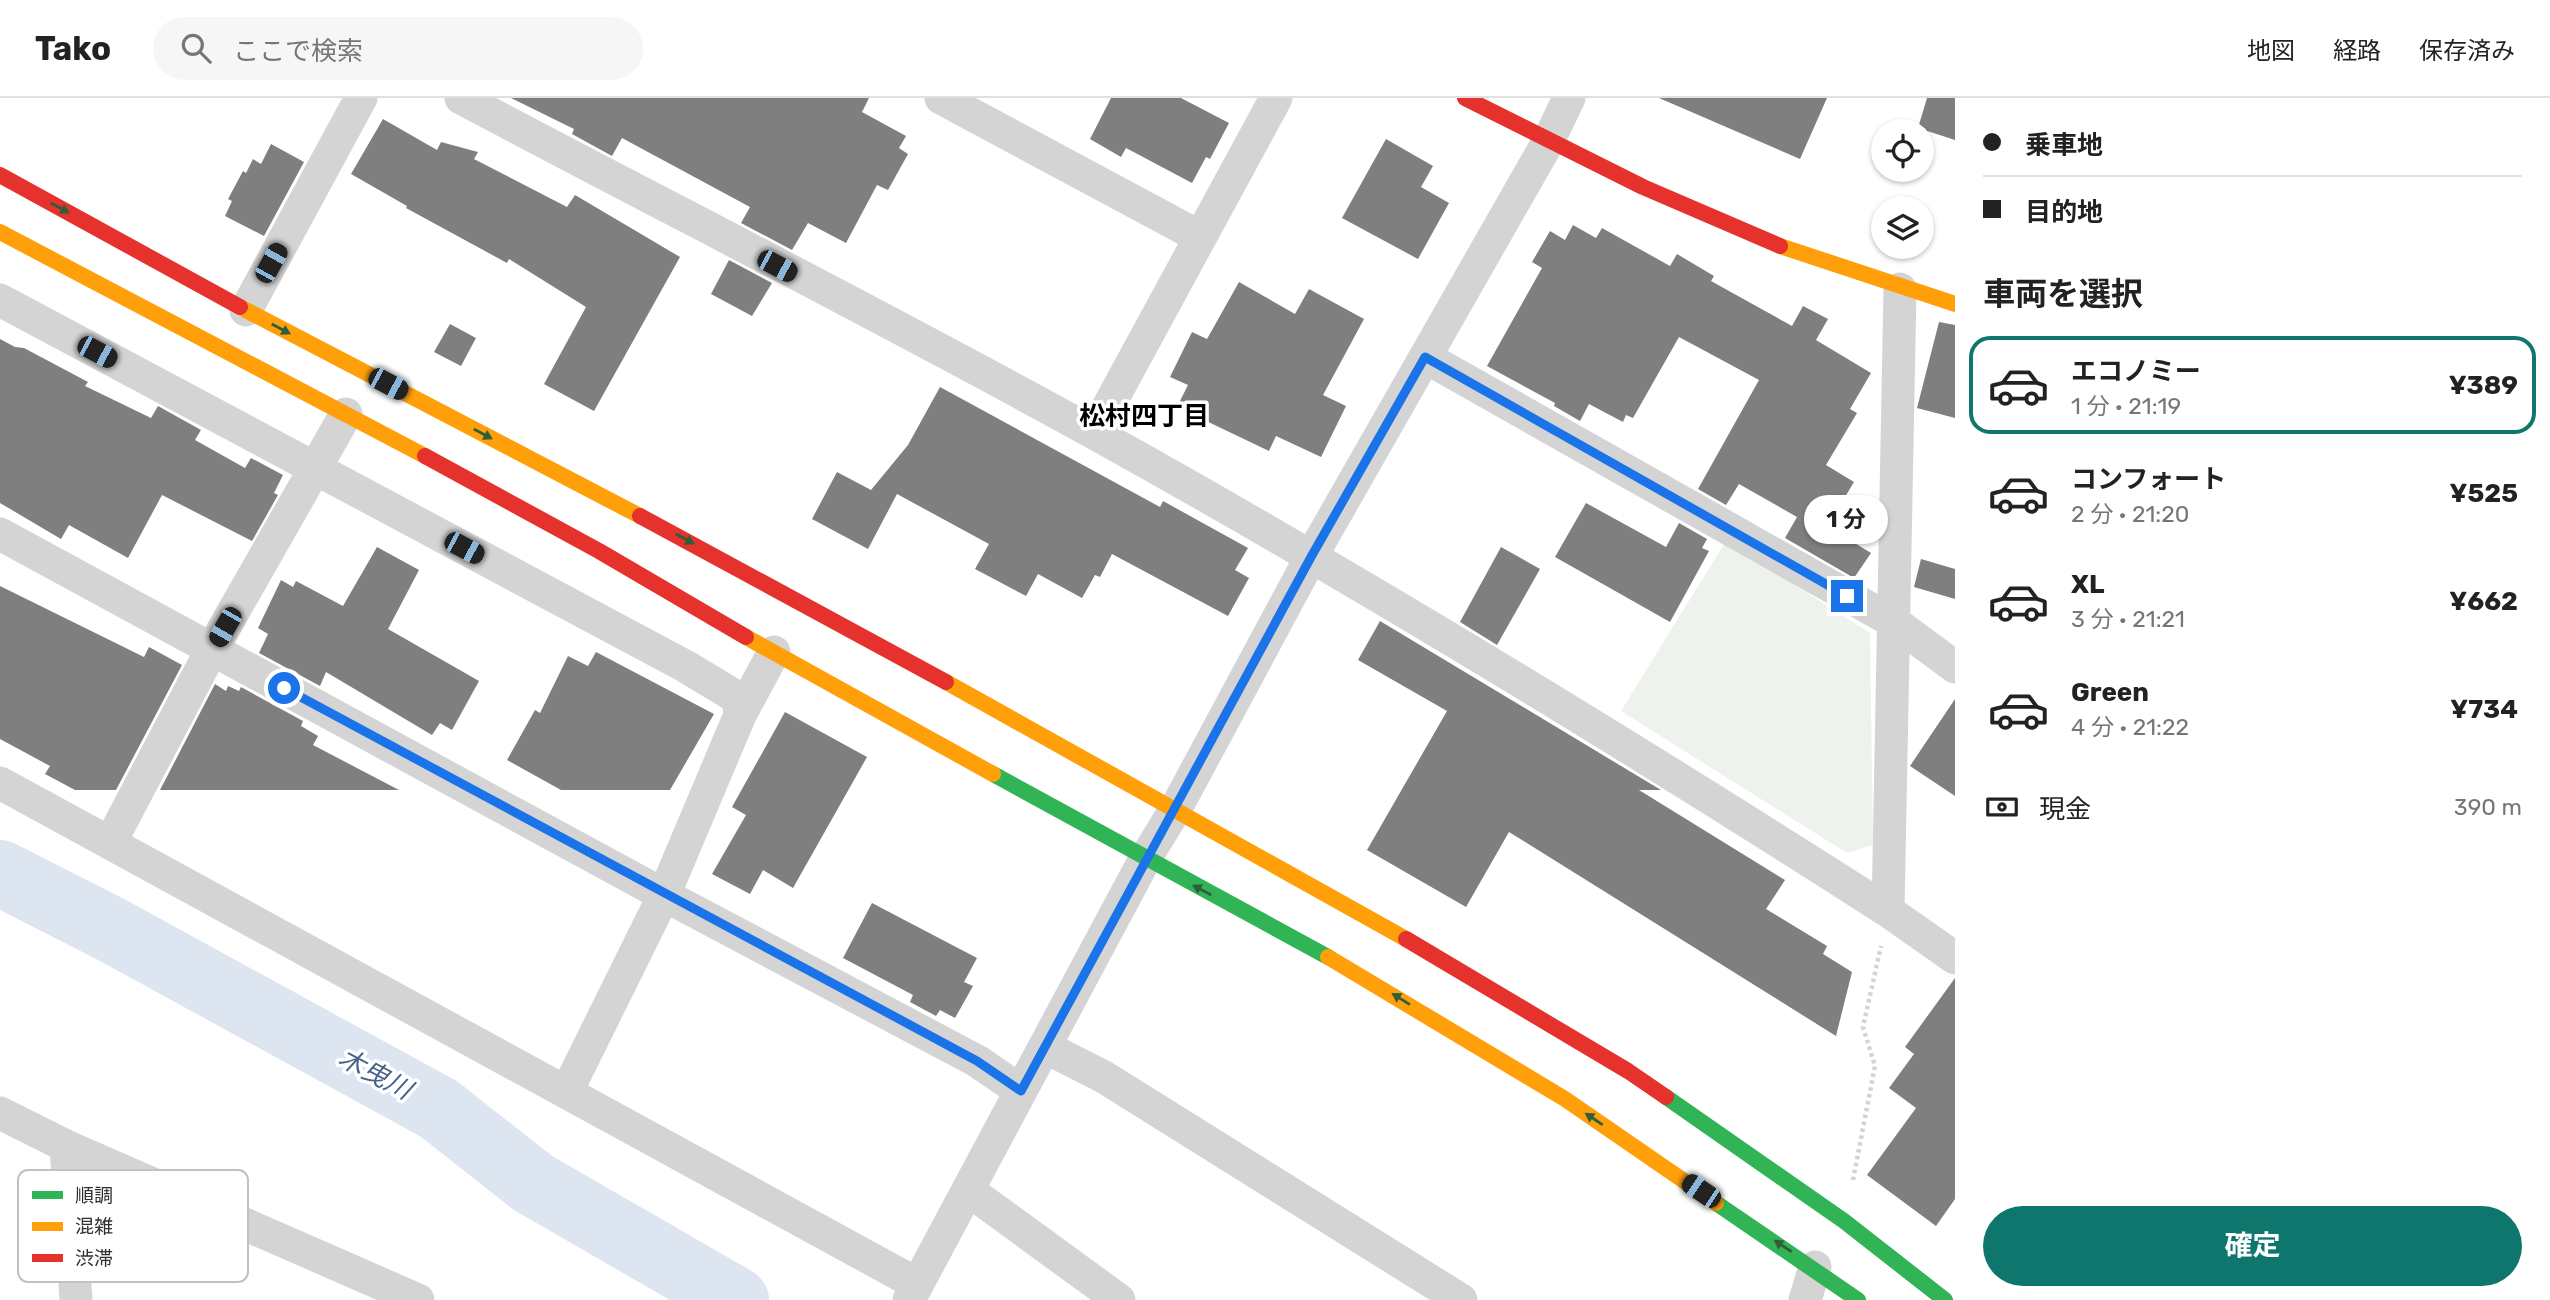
<!DOCTYPE html>
<html lang="ja">
<head>
<meta charset="utf-8">
<style>
  body { margin:0; font-family:Rubik,"Noto Sans JP",sans-serif; background:#f6f6f6; color:#222; height:100vh; display:flex; flex-direction:column; font-size:26px; white-space:nowrap }
  * { box-sizing:border-box; margin:0 }
  p { font-size:23px; color:#767676 }
  .icon { flex:none; width:38px; height:38px; fill:none; stroke:currentColor; stroke-width:2; stroke-linecap:round; stroke-linejoin:round }
  .map { position:relative; flex:1; overflow:hidden }
  .side { display:flex; flex-direction:column; background:#fff; width:595px }
  .side>* { flex:none }
  .banner { display:grid; align-content:center; height:154px; padding:0 28px; background:#fff }
  .buttons { position:absolute; left:1871px; top:21px; display:grid; gap:14px }
  .buttons a { display:grid; place-items:center; width:63px; height:63px; border-radius:50%; background:#fff; box-shadow:0 2px 5px #0004; font-size:35px }
  .end { position:absolute; width:32px; height:32px; margin:-16px; border:9px solid #1a73e8; background:#fff; box-shadow:0 0 0 4px #fff }
  .from { border-radius:50% }
  .bubble { position:absolute; height:49px; border-radius:24px; background:#fff; box-shadow:0 2px 5px #0004; font-size:23px; font-weight:700; line-height:49px; text-align:center }
  .car { position:absolute; width:21px; height:42px; margin:-21px -10px; border-radius:9px; box-shadow:0 0 5px 2px #0007; background:linear-gradient(#222 24%,#8ab4d8 0 40%,#222 0 76%,#8ab4d8 0 86%,#222 0) }
  .banner b { display:flex; align-items:center; gap:24px; height:66px; font-size:26px }
  .banner b+b { border-top:2px solid #e0e0e0 }
  .banner i { width:18px; height:18px; background:#222 }
  ul { padding:0; list-style:none }
  li { display:flex; align-items:center; gap:21px; height:98px; margin:0 14px 10px; padding:0 14px; border:4px solid transparent; border-radius:21px }
  li div { flex:1 }
  li b { display:block; font-size:26px }
  li em { font-style:normal; font-weight:700 }
  li.on { border-color:#0f766e }
  li>.icon { width:63px; height:63px; stroke-width:1.5 }
  h2 { padding:0 28px; font-size:32px; line-height:84px }
  .pay { display:flex; align-items:center; gap:18px; height:77px; padding:0 28px; font-size:26px }
  .pay p { margin-inline-start:auto }
  .primary-button { display:flex; gap:14px; margin-top:auto; padding:14px 28px }
  .primary-button a { flex:1; height:80px; border-radius:42px; background:#0f766e; color:#fff; font-size:28px; font-weight:700; line-height:80px; text-align:center }
  header { display:flex; align-items:center; gap:42px; box-sizing:border-box; height:98px; padding:0 35px; background:#fff; border-bottom:2px solid #e0e0e0 }
  header strong { font-size:33px }
  nav { display:flex; gap:38px; margin-inline-start:auto; font-size:24px }
  .search { width:490px; height:63px; background:#f6f6f6; display:flex; align-items:center; gap:18px; box-sizing:border-box; padding:0 24px; border-radius:38px; color:#767676; font-size:26px }
  main { display:flex; flex:1; min-height:0 }
  .map>svg:first-child { display:block }
</style>
</head>
<body>
<header>
<strong>Tako</strong>
<div class="search"><svg class="icon" aria-label="search" viewBox="0 0 24 24"><circle cx="10" cy="10" r="6"/><path d="M15 15l6 6"/></svg>ここで検索</div>
<nav><a>地図</a><a>経路</a><a>保存済み</a></nav>
</header>
<main>
<div class="map">
<svg width="1955" height="1202" viewBox="0 0 1955 1202">
  <rect width="100%" height="100%" fill="#fff"/>
  <path fill="#eef2ec" d="M 1726,443 L 1870,535 L 1873,747 L 1847,755 L 1621,613 Z"/>
  <g fill="none" stroke-linecap="round" stroke-linejoin="round">
    <path stroke="#dde5f0" stroke-width="66" d="M 0,775 L 114,833 L 439,1011 L 533,1085 L 736,1202"/>
  </g>
  <path fill="#7f7f7f" d="M 511,0 L 869,0 L 862,14 L 906,38 L 899,50 L 908,56 L 888,92 L 877,87 L 846,145 L 808,125 L 792,152 L 741,125 L 750,109 L 622,40 L 612,58 L 572,36 L 574,31 Z
    M 1111,0 L 1181,0 L 1229,25 L 1210,61 L 1206,59 L 1192,85 L 1126,50 L 1121,59 L 1090,41 Z
    M 1659,0 L 1827,0 L 1800,61 Z
    M 1927,0 L 1955,0 L 1955,42 L 1918,30 Z
    M 383,21 L 437,52 L 441,44 L 478,54 L 474,61 L 567,109 L 575,97 L 680,159 L 594,313 L 544,286 L 586,209 L 509,161 L 507,165 L 406,110 L 407,108 L 351,76 Z
    M 1386,41 L 1433,68 L 1421,89 L 1449,105 L 1418,161 L 1342,120 Z
    M 271,46 L 304,64 L 264,138 L 225,118 L 232,103 L 228,101 L 243,73 L 246,75 L 253,61 L 261,66 Z
    M 1573,127 L 1596,140 L 1602,130 L 1670,168 L 1677,156 L 1714,178 L 1711,183 L 1792,228 L 1803,208 L 1828,221 L 1816,242 L 1871,275 L 1850,311 L 1857,315 L 1826,367 L 1854,384 L 1833,419 L 1858,436 L 1853,444 L 1871,455 L 1854,480 L 1785,440 L 1797,419 L 1739,386 L 1726,407 L 1698,391 L 1759,282 L 1679,239 L 1633,320 L 1626,317 L 1623,324 L 1589,306 L 1580,323 L 1554,308 L 1555,305 L 1487,268 L 1542,170 L 1532,164 L 1550,133 L 1565,142 Z
    M 729,162 L 772,185 L 752,218 L 711,196 Z
    M 1239,184 L 1295,216 L 1309,191 L 1364,221 L 1323,297 L 1346,308 L 1321,359 L 1276,338 L 1269,353 L 1177,309 L 1188,287 L 1170,279 L 1192,234 L 1207,241 Z
    M 1939,224 L 1955,227 L 1955,320 L 1917,310 Z
    M 450,226 L 476,240 L 461,268 L 434,254 Z
    M 0,241 L 15,249 L 24,250 L 88,284 L 85,288 L 151,320 L 158,308 L 201,332 L 195,342 L 245,370 L 251,360 L 283,377 L 274,395 L 278,397 L 252,443 L 162,397 L 128,460 L 69,427 L 61,441 L 0,405 Z
    M 940,289 L 1160,409 L 1163,403 L 1248,450 L 1235,472 L 1249,480 L 1228,518 L 1112,456 L 1100,479 L 1095,477 L 1082,500 L 1038,476 L 1026,498 L 975,471 L 989,446 L 897,396 L 868,451 L 812,421 L 837,374 L 871,392 L 908,347 Z
    M 1586,405 L 1666,449 L 1679,425 L 1707,441 L 1702,450 L 1709,453 L 1670,524 L 1555,459 Z
    M 377,449 L 419,472 L 388,531 L 479,583 L 452,632 L 440,625 L 432,637 L 326,574 L 320,588 L 259,555 L 268,536 L 258,530 L 281,482 L 293,489 L 296,483 L 343,508 Z
    M 1501,449 L 1540,471 L 1497,547 L 1460,524 Z
    M 1921,461 L 1955,471 L 1955,501 L 1914,489 Z
    M 0,488 L 144,559 L 149,549 L 182,567 L 116,692 L 75,692 L 45,676 L 50,668 L 0,641 Z
    M 1380,523 L 1661,692 L 1639,692 L 1785,782 L 1766,811 L 1827,848 L 1823,856 L 1852,874 L 1836,938 L 1509,734 L 1466,809 L 1367,752 L 1447,613 L 1358,562 Z
    M 596,554 L 714,616 L 670,692 L 561,692 L 507,662 L 535,612 L 540,615 L 568,558 L 588,568 Z
    M 215,586 L 226,593 L 228,588 L 239,593 L 241,589 L 303,623 L 301,628 L 318,638 L 313,647 L 399,692 L 160,692 Z
    M 1955,601 L 1955,698 L 1910,668 Z
    M 785,614 L 867,659 L 793,790 L 763,772 L 750,796 L 712,776 L 746,717 L 732,709 Z
    M 872,805 L 977,860 L 964,884 L 973,888 L 955,920 L 940,912 L 936,918 L 910,904 L 913,897 L 843,860 Z
    M 1955,880 L 1955,1101 L 1936,1128 L 1867,1077 L 1916,1010 L 1889,990 L 1914,956 L 1905,949 Z"/>
  <g fill="none" stroke-linecap="round" stroke-linejoin="round">
    <path stroke="#d3d3d3" stroke-width="4.5" stroke-dasharray="3.5 3.5" stroke-linecap="butt" d="M 1853,1082 L 1875,968 L 1863,929 L 1881,848"/>
    <path stroke="#d4d4d4" stroke-width="33" d="M 461,0 C 672,112 886,220 1096,336 C 1366,486 1629,647 1888,813
      M 941,0 L 1200,139
      M 1900,191 L 1888,813 L 1955,860
      M 0,202 L 685,568 L 738,600 L 740,617 L 664,797 L 567,993
      M 246,212 L 361,0
      M 1425,259 L 1894,524 L 1955,569
      M 1094,335 L 1276,0
      M 0,436 L 664,797 L 977,963 L 1021,993
      M 740,617 L 774,554
      M 0,685 L 917,1186
      M 110,745 L 212,551 L 346,316
      M 1045,949 L 1104,979 L 1461,1202
      M 0,1015 L 66,1048 L 76,1202
      M 66,1048 L 418,1202
      M 968,1092 L 1119,1202
      M 909,1202 L 1145,761 L 1175,712 L 1311,459 L 1548,44 L 1569,0
      M 1805,1202 L 1815,1169"/>
    <path stroke="#30b455" stroke-width="16" d="M 993,676 L 1328,859
      M 1666,999 L 1844,1123 L 1945,1202
      M 1716,1105 L 1858,1202"/>
    <path stroke="#ff9f0a" stroke-width="16" d="M 0,134 L 425,358
      M 1780,148 L 1955,206
      M 240,209 L 640,418
      M 746,539 L 993,676
      M 946,584 L 1406,841
      M 1328,859 L 1565,1001 L 1716,1105"/>
    <path stroke="#e5322d" stroke-width="16" d="M 1465,0 L 1643,89 L 1780,148
      M 0,77 L 240,209
      M 425,358 L 599,453 L 746,539
      M 640,418 L 946,584
      M 1406,841 L 1628,973 L 1666,999"/>
  </g>
  <defs><path id="oneway-solid" d="M-6-.8H1V-3.2L6.5 0L1 3.2V.8H-6Z" transform="scale(1.75)"/></defs>
  <g fill="#305e3d">
    <use href="#oneway-solid" transform="translate(60 110) rotate(29)"/>
    <use href="#oneway-solid" transform="translate(281 231) rotate(28)"/>
    <use href="#oneway-solid" transform="translate(483 336) rotate(28)"/>
    <use href="#oneway-solid" transform="translate(685 441) rotate(28)"/>
    <use href="#oneway-solid" transform="translate(1202 792) rotate(-152)"/>
    <use href="#oneway-solid" transform="translate(1401 901) rotate(-148)"/>
    <use href="#oneway-solid" transform="translate(1594 1021) rotate(-146)"/>
    <use href="#oneway-solid" transform="translate(1783 1148) rotate(-146)"/>
  </g>
  <g fill="none" stroke-linecap="round" stroke-linejoin="round">
    <path stroke="#1a73e8" stroke-width="9" d="M 284,590 L 977,963 L 1021,993 L 1311,459 L 1425,259 L 1847,498"/>
  </g>
  <g text-anchor="middle" dominant-baseline="central" stroke-width="7" stroke-linejoin="round" paint-order="stroke">
    <g font-size="26" font-weight="bold" fill="#000" stroke="#fff">
      <text x="1144" y="318">松村四丁目</text>
    </g>
    <g font-size="26" font-style="italic" fill="#486389" stroke="#fff">
      <text transform="translate(375 976) rotate(28)">木曳川</text>
    </g>
  </g>
  <rect x="18" y="1072" width="230" height="112" rx="10" fill="#fff" stroke="#c1c1c1" stroke-width="2"/>
  <rect x="32" y="1093" width="31" height="8" fill="#30b455"/>
  <rect x="32" y="1124" width="31" height="9" fill="#ff9f0a"/>
  <rect x="32" y="1156" width="31" height="8" fill="#e5322d"/>
  <g font-size="19" fill="#303030">
    <text x="75" y="1104">順調</text>
    <text x="75" y="1135">混雑</text>
    <text x="75" y="1167">渋滞</text>
  </g>
</svg>
<div class="buttons">
<a><svg class="icon" aria-label="locate" viewBox="0 0 24 24"><circle cx="12" cy="12" r="6"/><path d="M12 2v4M12 18v4M2 12h4M18 12h4"/></svg></a>
<a><svg class="icon" aria-label="layers" viewBox="0 0 24 24"><path d="M12 4l9 5-9 5-9-5zM3 14l9 5 9-5"/></svg></a>
</div>
<i class="end from" style="left:284px;top:590px"></i>
<i class="end" style="left:1847px;top:498px"></i>
<div class="bubble" style="left:1804px;top:397px;width:84px">1 分</div>
<i class="car" style="left:271px;top:165px;rotate:29deg"></i>
<i class="car" style="left:777px;top:168px;rotate:118deg"></i>
<i class="car" style="left:97px;top:254px;rotate:118deg"></i>
<i class="car" style="left:388px;top:286px;rotate:118deg"></i>
<i class="car" style="left:464px;top:450px;rotate:118deg"></i>
<i class="car" style="left:225px;top:529px;rotate:210deg"></i>
<i class="car" style="left:1701px;top:1093px;rotate:304deg"></i>
</div>
<section class="side">
<div class="banner">
<b><i class="from"></i>乗車地</b>
<b><i></i>目的地</b>
</div>
<h2>車両を選択</h2>
<ul>
<li class="on"><svg class="icon" aria-label="car" viewBox="0 0 24 24"><path d="M5 17H2v-5l4-1 3-4h7l3 4 3 1v5h-3M9 17h6M6 11h13"/><circle cx="7" cy="17" r="2"/><circle cx="17" cy="17" r="2"/></svg><div><b>エコノミー</b><p>1 分 · 21:19</p></div><em>¥389</em></li>
<li><svg class="icon" aria-label="car" viewBox="0 0 24 24"><path d="M5 17H2v-5l4-1 3-4h7l3 4 3 1v5h-3M9 17h6M6 11h13"/><circle cx="7" cy="17" r="2"/><circle cx="17" cy="17" r="2"/></svg><div><b>コンフォート</b><p>2 分 · 21:20</p></div><em>¥525</em></li>
<li><svg class="icon" aria-label="car" viewBox="0 0 24 24"><path d="M5 17H2v-5l4-1 3-4h7l3 4 3 1v5h-3M9 17h6M6 11h13"/><circle cx="7" cy="17" r="2"/><circle cx="17" cy="17" r="2"/></svg><div><b>XL</b><p>3 分 · 21:21</p></div><em>¥662</em></li>
<li><svg class="icon" aria-label="car" viewBox="0 0 24 24"><path d="M5 17H2v-5l4-1 3-4h7l3 4 3 1v5h-3M9 17h6M6 11h13"/><circle cx="7" cy="17" r="2"/><circle cx="17" cy="17" r="2"/></svg><div><b>Green</b><p>4 分 · 21:22</p></div><em>¥734</em></li>
</ul>
<div class="pay"><svg class="icon" aria-label="cash" viewBox="0 0 24 24"><path d="M3 7h18v10H3z"/><circle cx="12" cy="12" r="2"/></svg>現金<p>390 m</p></div>
<div class="primary-button"><a>確定</a></div>
</section>
</main>
</body>
</html>
